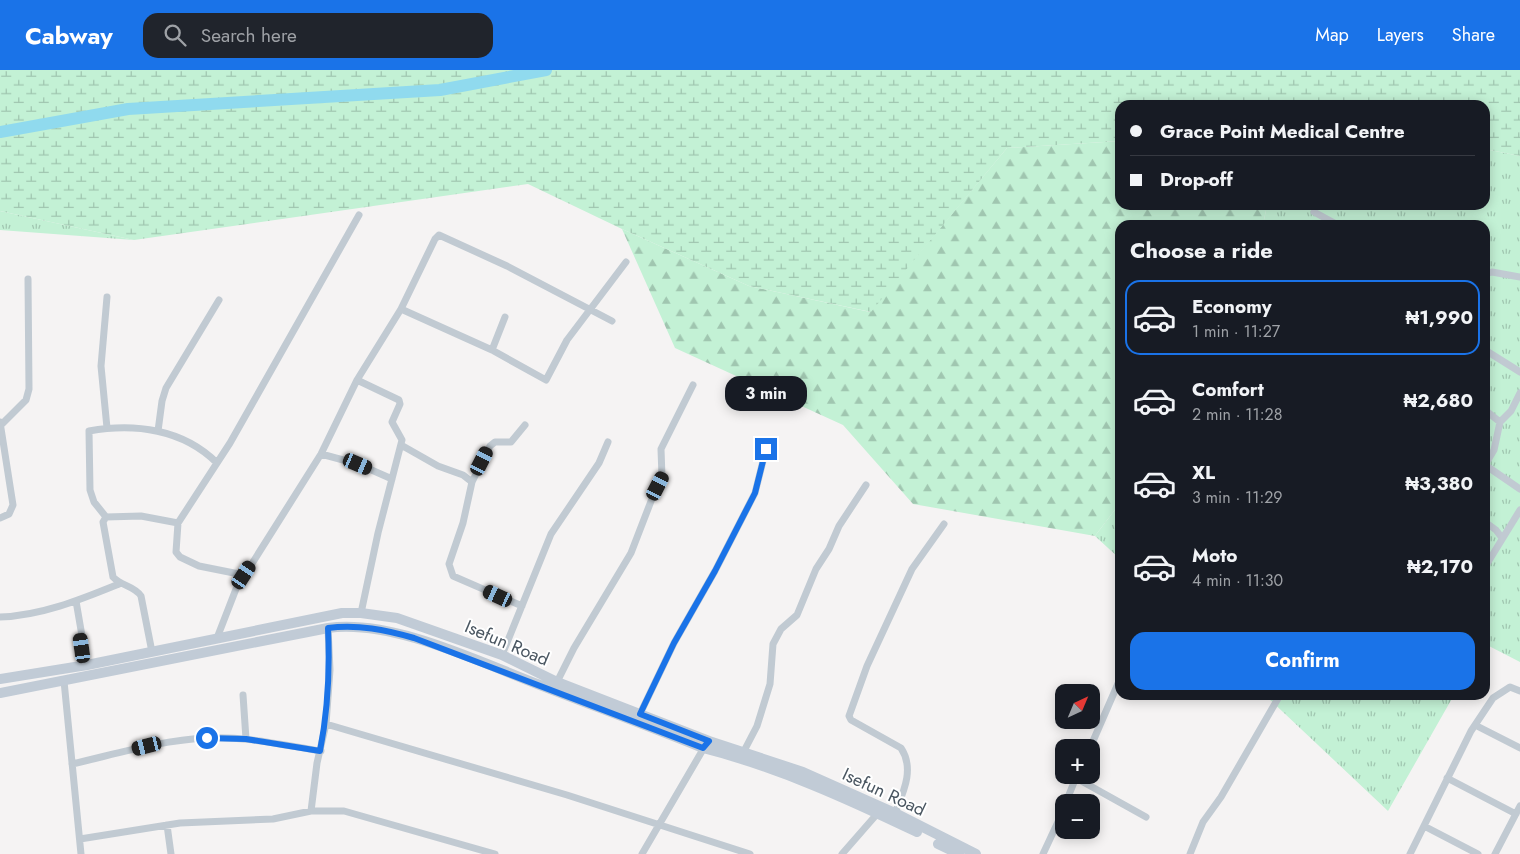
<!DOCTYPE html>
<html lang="en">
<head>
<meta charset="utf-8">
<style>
  body { margin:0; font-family:Jost,sans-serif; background:#20242c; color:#f1f3f6; height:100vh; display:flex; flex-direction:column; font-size:19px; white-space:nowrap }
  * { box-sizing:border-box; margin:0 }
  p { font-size:16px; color:#9ea1a6 }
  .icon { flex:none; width:28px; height:28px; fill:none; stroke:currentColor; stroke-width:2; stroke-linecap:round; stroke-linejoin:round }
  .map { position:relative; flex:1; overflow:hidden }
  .drawer { position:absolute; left:1115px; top:150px; width:375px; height:480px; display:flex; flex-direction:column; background:#171b24; border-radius:15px; box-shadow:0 2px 12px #0003 }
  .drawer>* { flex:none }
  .top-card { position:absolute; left:1115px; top:30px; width:375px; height:110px; border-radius:15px; box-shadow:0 2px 12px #0003; display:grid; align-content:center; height:110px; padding:0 15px; background:#171b24 }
  .needle { width:32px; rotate:44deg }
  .controls { position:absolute; left:1055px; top:614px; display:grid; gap:10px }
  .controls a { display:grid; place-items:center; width:45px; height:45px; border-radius:10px; background:#171b24; box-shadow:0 2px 12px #0003; font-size:25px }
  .end { position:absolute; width:22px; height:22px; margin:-11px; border:6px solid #1a73e8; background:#fff; box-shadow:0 0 0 2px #fff }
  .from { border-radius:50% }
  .bubble { position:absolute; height:35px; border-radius:15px; background:#171b24; box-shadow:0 2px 12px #0003; font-size:16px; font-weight:700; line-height:35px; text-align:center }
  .car { position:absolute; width:15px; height:30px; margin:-15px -8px; border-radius:6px; box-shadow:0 0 4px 1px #0007; background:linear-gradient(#222 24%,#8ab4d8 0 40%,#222 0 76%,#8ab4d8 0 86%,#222 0) }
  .top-card b { display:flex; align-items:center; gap:18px; height:48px; font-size:19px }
  .top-card b+b { border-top:1px solid #363941 }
  .top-card i { width:12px; height:12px; background:#f1f3f6 }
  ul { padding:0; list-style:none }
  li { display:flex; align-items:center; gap:15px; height:75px; margin:0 10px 8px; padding:0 5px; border:2px solid transparent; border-radius:15px }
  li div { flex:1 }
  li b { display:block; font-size:19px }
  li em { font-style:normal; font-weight:700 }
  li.on { border-color:#1a73e8 }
  li>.icon { width:45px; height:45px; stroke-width:1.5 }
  h2 { padding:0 15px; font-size:22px; line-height:60px }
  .primary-button { display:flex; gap:10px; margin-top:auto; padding:10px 15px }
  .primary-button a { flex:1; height:58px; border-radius:15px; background:#1a73e8; color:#fff; font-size:20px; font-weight:700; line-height:58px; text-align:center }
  header { display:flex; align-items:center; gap:30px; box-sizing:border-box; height:70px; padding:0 25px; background:#1a73e8; color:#fff }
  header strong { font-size:24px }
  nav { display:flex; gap:28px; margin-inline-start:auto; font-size:18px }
  .search { width:350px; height:45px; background:#20242c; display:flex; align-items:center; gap:12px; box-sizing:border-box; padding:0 18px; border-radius:15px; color:#9ea1a6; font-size:19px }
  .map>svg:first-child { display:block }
</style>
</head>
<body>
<header>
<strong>Cabway</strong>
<div class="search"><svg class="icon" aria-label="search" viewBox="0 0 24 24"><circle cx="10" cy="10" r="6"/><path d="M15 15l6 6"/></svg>Search here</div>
<nav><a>Map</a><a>Layers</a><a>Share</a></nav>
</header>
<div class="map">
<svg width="1520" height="784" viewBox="0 0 1520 784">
  <defs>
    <pattern id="grass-tufts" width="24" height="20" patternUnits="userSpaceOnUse" patternTransform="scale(1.25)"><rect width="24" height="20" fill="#c3f1d5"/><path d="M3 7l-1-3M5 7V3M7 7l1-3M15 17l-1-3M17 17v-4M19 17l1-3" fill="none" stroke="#a0c6b0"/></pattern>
    <pattern id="forest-firs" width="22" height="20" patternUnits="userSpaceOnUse" patternTransform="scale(1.25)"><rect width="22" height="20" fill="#c3f1d5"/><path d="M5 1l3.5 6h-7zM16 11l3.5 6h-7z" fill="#a0c6b0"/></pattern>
    <pattern id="wetland-marsh" width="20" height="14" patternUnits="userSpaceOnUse" patternTransform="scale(1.25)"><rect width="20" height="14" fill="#c3f1d5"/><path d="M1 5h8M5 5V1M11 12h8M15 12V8" fill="none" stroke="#a0c6b0"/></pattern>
  </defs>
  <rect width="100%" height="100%" fill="#f5f3f3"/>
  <path fill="url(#grass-tufts)" d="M 1485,79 L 1520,86 L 1520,592 L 1485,574 L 1485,155 L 1263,155 L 1267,135 L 1485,135 Z
    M 0,141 L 134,170 L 0,160 Z
    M 1120,433 L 1120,489 L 1095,466 Z
    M 1265,625 L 1454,625 L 1388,741 Z"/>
  <path fill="url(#forest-firs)" d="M 1120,71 L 1120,135 L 1267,135 L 1263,155 L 1120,155 L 1120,433 L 1095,466 L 913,434 L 843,355 L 675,278 L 622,159 L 749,216 L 870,242 L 1007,78 Z"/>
  <path fill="url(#wetland-marsh)" d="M 0,0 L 1520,0 L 1520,86 L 1485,79 L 1485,35 L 1120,35 L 1120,71 L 1007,78 L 871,242 L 749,216 L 622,159 L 528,114 L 134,170 L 0,141 Z"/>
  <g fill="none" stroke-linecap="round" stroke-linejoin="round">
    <path stroke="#90daee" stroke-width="12" d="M 0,62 L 128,39 L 440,20 L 546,0"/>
    <path stroke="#c1cad2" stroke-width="7" d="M 1314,142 L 1338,155
      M 1485,204 L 1492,202 L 1520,207
      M 401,239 L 492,280 L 546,310 L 567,270 L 626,192
      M 492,280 L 505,247
      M 1485,280 L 1520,302
      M 357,310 L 399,330 L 400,334 L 392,352 L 402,370 L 378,463 L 361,543
      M 1485,340 L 1500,352
      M 1,355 L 26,330 L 29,319 L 28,209
      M 107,358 L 101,296 L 107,227
      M 158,361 L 162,331 L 166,318 L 219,230
      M 401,375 L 438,396 L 463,405 L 472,412
      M 321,384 L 358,394 L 392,409
      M 1485,395 L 1494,380 L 1500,352 L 1511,341 L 1520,323
      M 1485,395 L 1520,419
      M 106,447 L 94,432 L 90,420 L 89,361 C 135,353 183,359 217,393
      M 0,448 L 9,444 L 13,435 L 0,352
      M 1485,452 L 1496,460 L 1502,468
      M 1485,497 L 1520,440
      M 244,505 L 199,496 L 180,487 L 176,482 L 178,453 L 230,373 L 359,145
      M 76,531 L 87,595
      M 522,536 L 453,506 L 449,494 L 463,453 L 472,412 L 490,376 L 495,372 L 511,372 L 525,355
      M 0,547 C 41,546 82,529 119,514
      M 217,568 L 236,519 L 321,384 L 357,310 L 401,239 L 435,169 L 439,165 L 507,196 L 612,251
      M 152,582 L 141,526 C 135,516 121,516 113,507 L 103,452 L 106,447 L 141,446 L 178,453
      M 502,585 L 551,464 L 599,393 L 608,372
      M 64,611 L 81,784
      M 557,612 L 574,578 L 631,483 L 653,426 L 662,407 L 661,379 L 693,315
      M 243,625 L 246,669
      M 640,644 L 674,573 L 715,501 L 755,423 L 766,379
      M 326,654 L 567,725 L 750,784
      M 1475,655 L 1520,678
      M 1090,678 L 1120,609
      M 744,681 L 757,656 L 770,614 L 773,574 L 781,559 L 797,545 L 816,499 L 829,479 L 839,456 L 866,415
      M 72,694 C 116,684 161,670 207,668 C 245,666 283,675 321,681
      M 1076,708 L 1146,747
      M 1447,708 L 1516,744
      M 1066,732 L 1077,705
      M 311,741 L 317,693 L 326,654 L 330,600 L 328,558
      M 895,743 C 903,723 915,699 901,678 L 851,650 L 849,646 L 867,596 L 912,499 L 944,454
      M 167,755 L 171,784
      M 1424,756 L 1478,784
      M 80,769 L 180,753 L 273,749 L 311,741 L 344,741 L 495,784
      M 642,784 L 705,676
      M 842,784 L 877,744
      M 1043,784 L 1064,739
      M 1190,784 L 1203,752 L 1221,727 L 1280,625
      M 1410,784 L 1471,661 L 1493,628 L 1510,617 L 1520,621
      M 1495,784 L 1520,736"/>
    <path stroke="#c1cbd6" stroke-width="10" d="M 0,609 L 87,595 L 342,543 L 361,543 L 397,548 L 502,585 L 557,612 L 709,671 L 803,702 L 895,743 L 976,784
      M 0,623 L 328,558 C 393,549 479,592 540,615 C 594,636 649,656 703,678 C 778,697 848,729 917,762
      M 938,774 L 959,784"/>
  </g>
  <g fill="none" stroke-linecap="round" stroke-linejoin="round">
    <path stroke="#1a73e8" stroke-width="6" d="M 207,668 L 246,669 L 320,681 C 328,640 330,600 328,558 C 358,554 386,560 414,568 L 703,678 L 709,671 L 640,644 L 674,573 L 715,501 L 755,423 L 766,379"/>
  </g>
  <g text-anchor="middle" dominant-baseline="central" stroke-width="4" stroke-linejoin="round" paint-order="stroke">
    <g font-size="18" fill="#4a5661" stroke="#fff">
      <text transform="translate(507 573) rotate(23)">Isefun Road</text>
      <text transform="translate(884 722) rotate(25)">Isefun Road</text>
    </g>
  </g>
</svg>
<div class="controls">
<a><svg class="needle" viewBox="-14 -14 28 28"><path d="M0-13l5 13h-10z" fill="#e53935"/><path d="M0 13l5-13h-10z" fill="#9ea1a6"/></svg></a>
<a>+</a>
<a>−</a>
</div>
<i class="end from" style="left:207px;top:668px"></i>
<i class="end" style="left:766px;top:379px"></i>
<div class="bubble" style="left:725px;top:306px;width:82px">3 min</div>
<i class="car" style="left:482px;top:391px;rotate:27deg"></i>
<i class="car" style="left:358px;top:394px;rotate:113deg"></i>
<i class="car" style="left:658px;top:416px;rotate:27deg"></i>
<i class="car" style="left:244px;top:505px;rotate:33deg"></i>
<i class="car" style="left:498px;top:526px;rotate:295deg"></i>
<i class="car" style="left:82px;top:578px;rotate:352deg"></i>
<i class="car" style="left:147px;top:676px;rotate:256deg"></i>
<div class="top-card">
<b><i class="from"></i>Grace Point Medical Centre</b>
<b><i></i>Drop-off</b>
</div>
<section class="drawer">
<h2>Choose a ride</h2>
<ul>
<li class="on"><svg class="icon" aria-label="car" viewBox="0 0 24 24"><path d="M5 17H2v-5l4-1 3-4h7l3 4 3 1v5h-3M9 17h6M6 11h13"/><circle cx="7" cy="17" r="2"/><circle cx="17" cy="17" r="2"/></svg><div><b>Economy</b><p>1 min · 11:27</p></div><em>₦1,990</em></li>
<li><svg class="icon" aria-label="car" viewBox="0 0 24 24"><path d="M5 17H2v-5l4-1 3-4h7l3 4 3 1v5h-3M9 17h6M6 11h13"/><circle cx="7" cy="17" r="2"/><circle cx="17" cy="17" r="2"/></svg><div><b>Comfort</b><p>2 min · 11:28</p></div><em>₦2,680</em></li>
<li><svg class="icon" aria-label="car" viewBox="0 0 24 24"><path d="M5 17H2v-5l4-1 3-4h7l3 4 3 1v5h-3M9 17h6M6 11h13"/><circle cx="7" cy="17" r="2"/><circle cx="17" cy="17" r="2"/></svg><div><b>XL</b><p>3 min · 11:29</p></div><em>₦3,380</em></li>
<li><svg class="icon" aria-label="car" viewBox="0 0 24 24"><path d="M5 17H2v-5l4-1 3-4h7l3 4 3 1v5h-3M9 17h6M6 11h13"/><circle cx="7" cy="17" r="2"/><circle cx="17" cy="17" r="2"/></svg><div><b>Moto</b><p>4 min · 11:30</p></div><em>₦2,170</em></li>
</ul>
<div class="primary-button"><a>Confirm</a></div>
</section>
</div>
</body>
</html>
